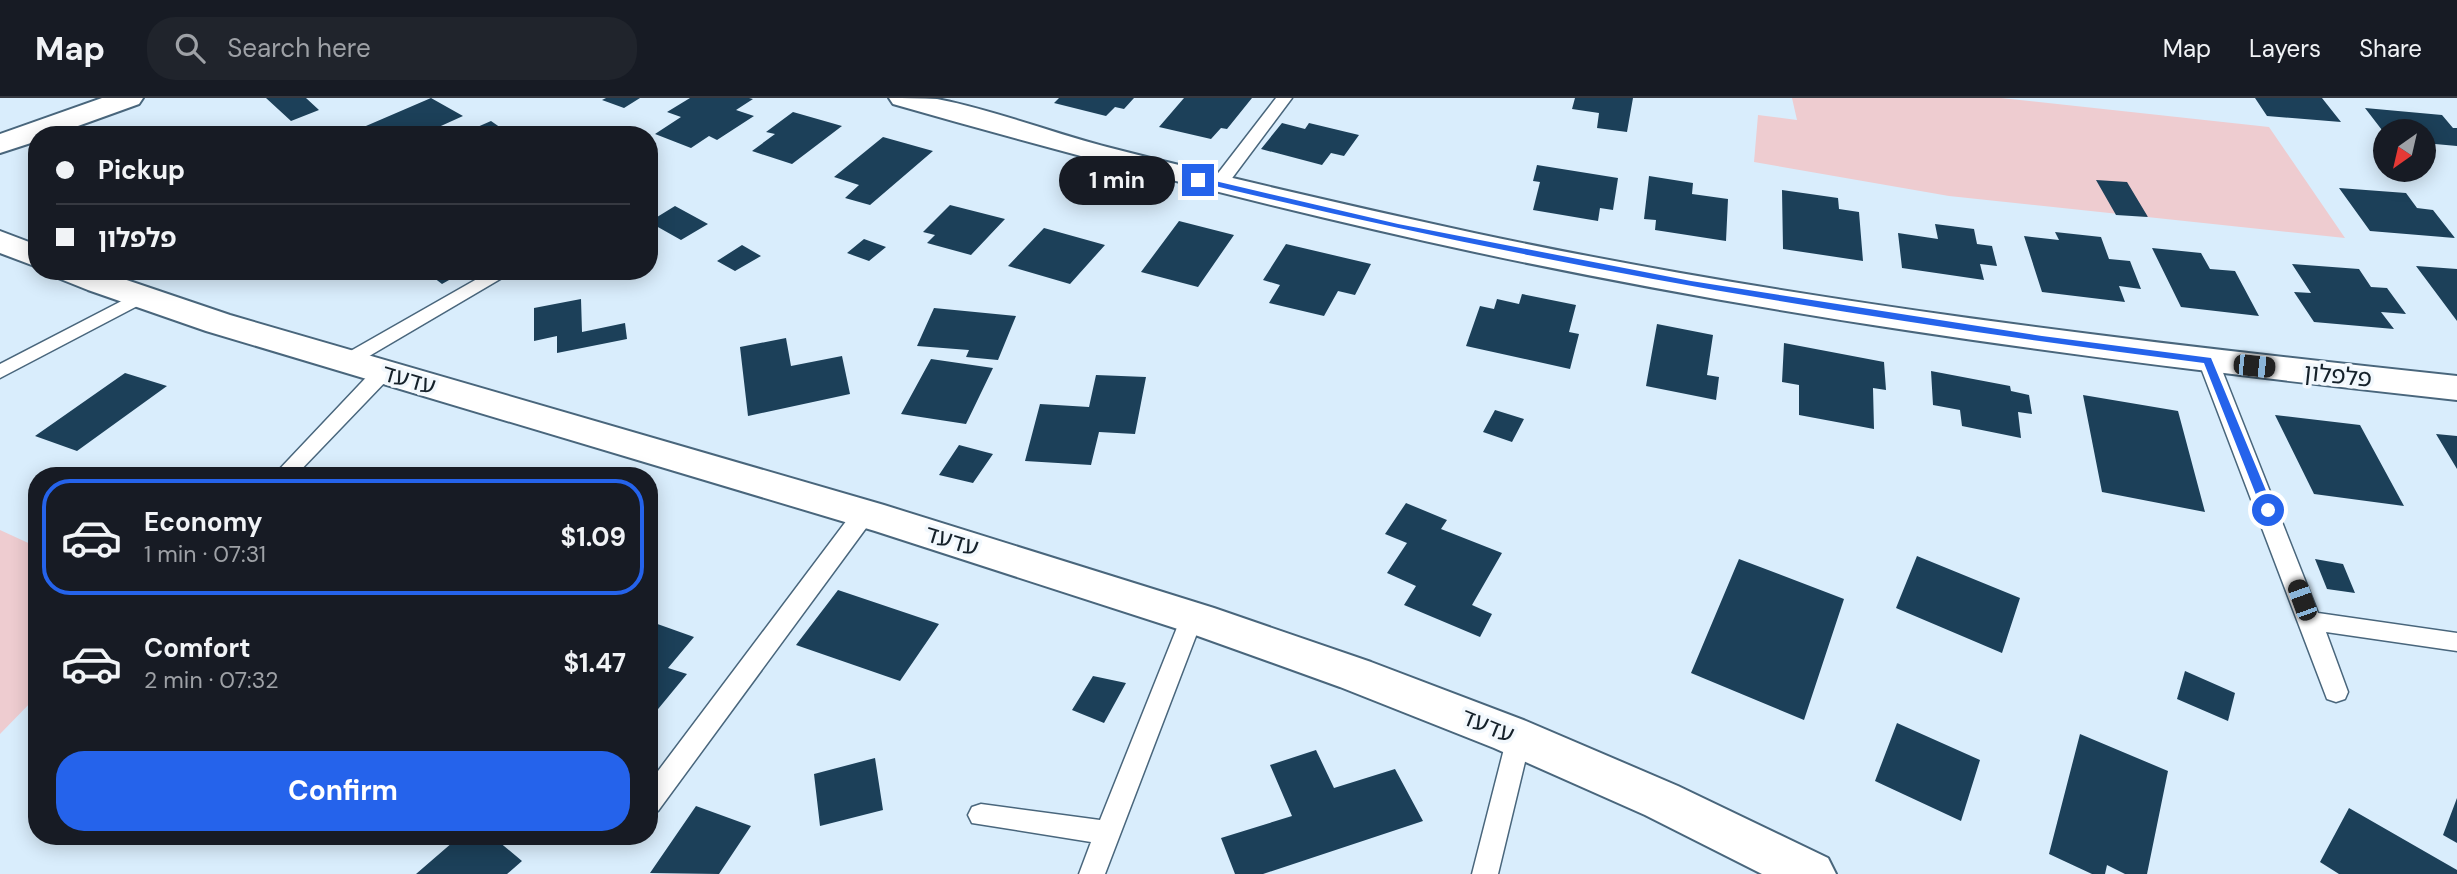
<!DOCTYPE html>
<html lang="en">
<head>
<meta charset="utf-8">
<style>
  body { margin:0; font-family:"DM Sans","Noto Sans Hebrew",sans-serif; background:#20242c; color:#f1f3f6; height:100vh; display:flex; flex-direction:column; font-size:26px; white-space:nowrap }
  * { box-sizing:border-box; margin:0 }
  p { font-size:23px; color:#9ea1a6 }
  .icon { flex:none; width:38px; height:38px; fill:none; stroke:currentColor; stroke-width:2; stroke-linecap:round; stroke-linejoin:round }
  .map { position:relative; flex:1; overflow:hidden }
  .drawer { position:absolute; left:28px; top:369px; width:630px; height:378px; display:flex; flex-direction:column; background:#171b24; border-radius:28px; box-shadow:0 4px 18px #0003 }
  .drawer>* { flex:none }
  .top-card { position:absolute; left:28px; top:28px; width:630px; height:154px; border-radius:28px; box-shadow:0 4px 18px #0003; display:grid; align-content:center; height:154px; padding:0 28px; background:#171b24 }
  .needle { width:46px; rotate:214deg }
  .controls { position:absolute; left:2373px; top:21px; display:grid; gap:14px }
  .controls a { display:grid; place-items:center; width:63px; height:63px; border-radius:50%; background:#171b24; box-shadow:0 4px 18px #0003; font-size:35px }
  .end { position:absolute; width:32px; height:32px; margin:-16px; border:9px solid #2563eb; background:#fff; box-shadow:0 0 0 4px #fff }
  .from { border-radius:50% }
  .bubble { position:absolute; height:49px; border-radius:24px; background:#171b24; box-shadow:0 4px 18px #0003; font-size:23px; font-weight:700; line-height:49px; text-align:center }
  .car { position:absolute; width:21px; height:42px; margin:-21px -10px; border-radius:9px; box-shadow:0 0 5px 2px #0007; background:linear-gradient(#222 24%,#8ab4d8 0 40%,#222 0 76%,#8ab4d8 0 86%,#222 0) }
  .top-card b { display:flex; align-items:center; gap:24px; height:66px; font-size:26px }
  .top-card b+b { border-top:2px solid #363941 }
  .top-card i { width:18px; height:18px; background:#f1f3f6 }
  ul { padding:12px 0 0; list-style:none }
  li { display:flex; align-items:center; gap:21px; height:116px; margin:0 14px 10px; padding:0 14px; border:4px solid transparent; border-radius:28px }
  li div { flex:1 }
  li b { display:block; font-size:26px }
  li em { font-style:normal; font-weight:700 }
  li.on { border-color:#2563eb }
  li>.icon { width:63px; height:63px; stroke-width:1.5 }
  .action { display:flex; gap:14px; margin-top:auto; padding:14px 28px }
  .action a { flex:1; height:80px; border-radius:28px; background:#2563eb; color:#fff; font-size:28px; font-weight:700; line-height:80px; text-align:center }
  header { display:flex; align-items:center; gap:42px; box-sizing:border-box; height:98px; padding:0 35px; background:#171b24; border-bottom:2px solid #363941 }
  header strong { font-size:33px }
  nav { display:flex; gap:38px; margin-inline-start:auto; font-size:24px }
  .search { width:490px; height:63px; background:#20242c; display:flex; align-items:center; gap:18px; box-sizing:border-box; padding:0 24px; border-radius:28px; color:#9ea1a6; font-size:26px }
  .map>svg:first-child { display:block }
</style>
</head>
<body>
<header>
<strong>Map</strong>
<div class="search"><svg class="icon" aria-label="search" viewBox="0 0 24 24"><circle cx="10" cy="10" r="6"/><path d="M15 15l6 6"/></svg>Search here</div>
<nav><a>Map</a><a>Layers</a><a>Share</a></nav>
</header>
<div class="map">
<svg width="2457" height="776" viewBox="0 0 2457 776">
  <rect width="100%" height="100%" fill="#d9edfc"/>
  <path fill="#eeccd0" d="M 1792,0 L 2001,0 L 2269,29 L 2345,140 L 1949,98 L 1754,64 L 1758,17 L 1797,22 Z
    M 0,432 L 37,449 L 37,598 L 0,636 Z"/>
  <path fill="#1c4059" d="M 266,0 L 306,0 L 319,12 L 291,23 Z
    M 431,0 L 463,18 L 421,37 L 345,37 Z
    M 606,0 L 640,0 L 624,10 L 602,2 Z
    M 690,0 L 749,0 L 753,1 L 736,12 L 754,18 L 717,42 L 709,38 L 691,50 L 655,36 L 681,19 L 667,14 Z
    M 1059,0 L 1134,0 L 1124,11 L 1115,9 L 1106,18 L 1054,5 Z
    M 1184,0 L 1252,0 L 1227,31 L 1221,30 L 1211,41 L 1159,29 Z
    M 1575,0 L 1633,0 L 1627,34 L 1597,30 L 1599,15 L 1572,11 Z
    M 2255,0 L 2322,0 L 2341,24 L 2267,18 Z
    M 2365,10 L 2442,17 L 2453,30 L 2457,30 L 2457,48 L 2424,45 L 2424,33 L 2385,33 L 2385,36 Z
    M 793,14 L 842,28 L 792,66 L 752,53 L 775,36 L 766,34 Z
    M 491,23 L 511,37 L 459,37 Z
    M 1282,25 L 1305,31 L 1309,25 L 1359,37 L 1344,58 L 1331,55 L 1322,67 L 1261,51 Z
    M 883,39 L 933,53 L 870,107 L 845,100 L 859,87 L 834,79 Z
    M 1537,67 L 1618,80 L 1613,112 L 1600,110 L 1598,123 L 1533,112 L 1540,84 L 1533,83 Z
    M 1649,78 L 1693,85 L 1692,96 L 1728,101 L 1726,143 L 1655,132 L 1656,122 L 1644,121 Z
    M 2096,82 L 2127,84 L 2148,119 L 2116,117 Z
    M 2339,90 L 2406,95 L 2417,110 L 2433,112 L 2455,140 L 2370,133 Z
    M 1782,92 L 1838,100 L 1839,111 L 1859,114 L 1863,163 L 1783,151 Z
    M 950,107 L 1005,121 L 971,157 L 927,145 L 935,137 L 923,134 Z
    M 675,108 L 708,126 L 681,142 L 649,124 Z
    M 1179,123 L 1234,137 L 1198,189 L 1141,174 Z
    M 1935,126 L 1974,131 L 1977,146 L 1992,148 L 1997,168 L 1980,166 L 1984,182 L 1902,170 L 1898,135 L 1938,141 Z
    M 1044,130 L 1105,147 L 1070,186 L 1008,168 Z
    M 2055,134 L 2101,139 L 2109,161 L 2130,163 L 2141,191 L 2119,188 L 2125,204 L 2042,194 L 2024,138 L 2059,142 Z
    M 864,141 L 886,149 L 869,163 L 847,155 Z
    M 1286,146 L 1371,166 L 1355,197 L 1338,193 L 1324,218 L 1269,205 L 1280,187 L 1263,182 Z
    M 742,147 L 761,158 L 735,173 L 717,163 Z
    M 2152,150 L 2201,155 L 2210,171 L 2235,173 L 2259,218 L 2181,209 Z
    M 2292,166 L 2359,171 L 2371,189 L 2387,190 L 2406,216 L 2381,214 L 2394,231 L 2314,224 L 2294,194 L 2311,195 Z
    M 2416,168 L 2457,171 L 2457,223 Z
    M 425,173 L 465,173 L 442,186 Z
    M 1522,196 L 1576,207 L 1569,234 L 1579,236 L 1570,271 L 1466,248 L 1480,208 L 1494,211 L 1497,201 L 1519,206 Z
    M 581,201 L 582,234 L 625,225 L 627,241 L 557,255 L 557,238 L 534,243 L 534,210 Z
    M 934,210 L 1016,218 L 998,262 L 966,259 L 969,252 L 917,248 Z
    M 1657,226 L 1713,237 L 1707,277 L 1719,279 L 1716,302 L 1646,288 Z
    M 786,240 L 791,268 L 842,258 L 850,296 L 748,318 L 740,249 Z
    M 1784,245 L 1884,264 L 1886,292 L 1873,290 L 1874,331 L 1799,317 L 1799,287 L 1782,284 Z
    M 931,261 L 993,270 L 966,326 L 901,316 Z
    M 1931,273 L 2010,288 L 2011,293 L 2029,297 L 2032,316 L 2018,314 L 2021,340 L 1962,328 L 1960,312 L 1933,307 Z
    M 125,275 L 167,288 L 77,353 L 35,338 Z
    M 1096,277 L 1146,279 L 1135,336 L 1099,334 L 1091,367 L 1025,363 L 1040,306 L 1089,309 Z
    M 2083,297 L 2178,313 L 2205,414 L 2102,394 Z
    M 1495,312 L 1524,321 L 1512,344 L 1483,334 Z
    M 2275,317 L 2360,327 L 2404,408 L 2314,396 Z
    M 2436,336 L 2457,338 L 2457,371 Z
    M 959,347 L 993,356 L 973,385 L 939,377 Z
    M 1406,405 L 1447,422 L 1441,431 L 1502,455 L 1472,507 L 1492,516 L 1480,539 L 1404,507 L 1416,488 L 1387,475 L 1407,445 L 1385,436 Z
    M 1917,458 L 2020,500 L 2002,555 L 1896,510 Z
    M 1739,461 L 1844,501 L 1804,622 L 1691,575 Z
    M 2315,461 L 2343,466 L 2355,495 L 2327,491 Z
    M 838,492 L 939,526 L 900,583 L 796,547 Z
    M 649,523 L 694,539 L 668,570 L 687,576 L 649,622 Z
    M 2185,573 L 2235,595 L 2228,623 L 2177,601 Z
    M 1093,578 L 1126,585 L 1104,625 L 1072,612 Z
    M 1897,625 L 1980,662 L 1961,723 L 1875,683 Z
    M 2080,636 L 2168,673 L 2147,776 L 2125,776 L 2107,767 L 2105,776 L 2092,776 L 2049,756 Z
    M 1316,652 L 1334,690 L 1395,671 L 1423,723 L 1263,776 L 1235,776 L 1221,740 L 1292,718 L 1270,667 Z
    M 875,660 L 883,712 L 820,728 L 814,676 Z
    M 2457,700 L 2457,745 L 2443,737 Z
    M 696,708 L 751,728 L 719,776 L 650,775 Z
    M 2349,710 L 2457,772 L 2457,776 L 2339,776 L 2320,764 Z
    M 460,738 L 492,738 L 522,763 L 507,776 L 416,776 Z"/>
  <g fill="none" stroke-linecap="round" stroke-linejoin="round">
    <g stroke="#49667c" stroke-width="3">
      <path id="lane" d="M 1276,0 L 1292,0 L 1224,91 L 1212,91 L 1210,87 L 1212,83 Z
        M 491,173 L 514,173 L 354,267 L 340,267 L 337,263 L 340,259 Z
        M 139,194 L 145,196 L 148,200 L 145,204 L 0,280 L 0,266 Z
        M 2208,256 L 2215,258 L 2218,262 L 2318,515 L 2457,535 L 2457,553 L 2326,534 L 2348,594 L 2345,601 L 2336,604 L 2327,601 L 2198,262 L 2201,258 Z
        M 383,268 L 390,269 L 393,274 L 390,279 L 295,378 L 273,378 L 376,269 Z
        M 864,408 L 872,410 L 875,416 L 872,422 L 658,713 L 649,716 L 649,685 L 856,410 Z
        M 1193,508 L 1201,511 L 1204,517 L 1105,776 L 1079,776 L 1091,744 L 972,725 L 968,717 L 972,709 L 981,706 L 1100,722 L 1182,517 L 1185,511 Z
        M 1519,629 L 1528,632 L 1531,639 L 1498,776 L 1472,776 L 1507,639 L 1510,632 Z"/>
    </g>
    <g stroke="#49667c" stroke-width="4">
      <path id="street" d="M 102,0 L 143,0 L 139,6 L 53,37 L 37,37 L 37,43 L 0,55 L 0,36 Z
        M 889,0 C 905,0 922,0 937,1 C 994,12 1050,34 1107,49 C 1228,80 1351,108 1474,135 C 1798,204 2128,243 2457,278 L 2457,302 C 2128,266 1799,224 1475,154 C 1279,112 1086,61 893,6 Z
        M 0,133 L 37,147 L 37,169 L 0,155 Z
        M 54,173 L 100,173 L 230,217 L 884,407 L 1214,510 L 1371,564 L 1526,623 L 1678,688 L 1828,760 L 1836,776 L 1762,776 L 1645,717 L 1494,650 L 1340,589 L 1184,533 L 875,433 L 206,233 L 88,192 L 58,180 Z"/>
    </g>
    <use href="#lane" fill="#fff" fill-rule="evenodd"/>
    <use href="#street" fill="#fff" fill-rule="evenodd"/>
  </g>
  <path fill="#2563eb" d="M 1198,79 L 1398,126 L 1691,183 L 2042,238 L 2211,260 L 2274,412 L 2268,416 L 2262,412 L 2204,265 C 1864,222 1527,165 1195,83 L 1193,82 Z"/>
  <g text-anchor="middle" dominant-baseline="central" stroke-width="7" stroke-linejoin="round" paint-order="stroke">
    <g font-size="24" fill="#15212a" stroke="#f2f8fd">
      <text transform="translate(2338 277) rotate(6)">פלפלון</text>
      <text transform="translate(409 281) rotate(16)">עדעד</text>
      <text transform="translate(952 442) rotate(17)">עדעד</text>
      <text transform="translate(1488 627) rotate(22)">עדעד</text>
    </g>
  </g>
</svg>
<div class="controls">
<a><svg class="needle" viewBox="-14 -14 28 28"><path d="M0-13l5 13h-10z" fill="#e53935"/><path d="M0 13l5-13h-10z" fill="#9ea1a6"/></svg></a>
</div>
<i class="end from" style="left:2268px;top:412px"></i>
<i class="end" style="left:1198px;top:82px"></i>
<div class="bubble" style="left:1059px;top:58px;width:116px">1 min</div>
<i class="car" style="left:2254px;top:268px;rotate:96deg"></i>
<i class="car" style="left:2302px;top:502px;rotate:340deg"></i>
<div class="top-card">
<b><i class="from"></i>Pickup</b>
<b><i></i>פלפלון</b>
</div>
<section class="drawer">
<ul>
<li class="on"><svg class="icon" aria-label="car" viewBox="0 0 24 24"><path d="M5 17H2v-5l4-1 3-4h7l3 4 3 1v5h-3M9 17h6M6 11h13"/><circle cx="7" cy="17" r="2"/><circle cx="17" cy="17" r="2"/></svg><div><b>Economy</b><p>1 min · 07:31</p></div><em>$1.09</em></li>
<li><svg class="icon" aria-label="car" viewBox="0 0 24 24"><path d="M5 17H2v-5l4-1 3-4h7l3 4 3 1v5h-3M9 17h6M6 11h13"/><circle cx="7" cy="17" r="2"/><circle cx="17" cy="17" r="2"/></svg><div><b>Comfort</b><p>2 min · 07:32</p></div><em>$1.47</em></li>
</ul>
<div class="action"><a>Confirm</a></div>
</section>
</div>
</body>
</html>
